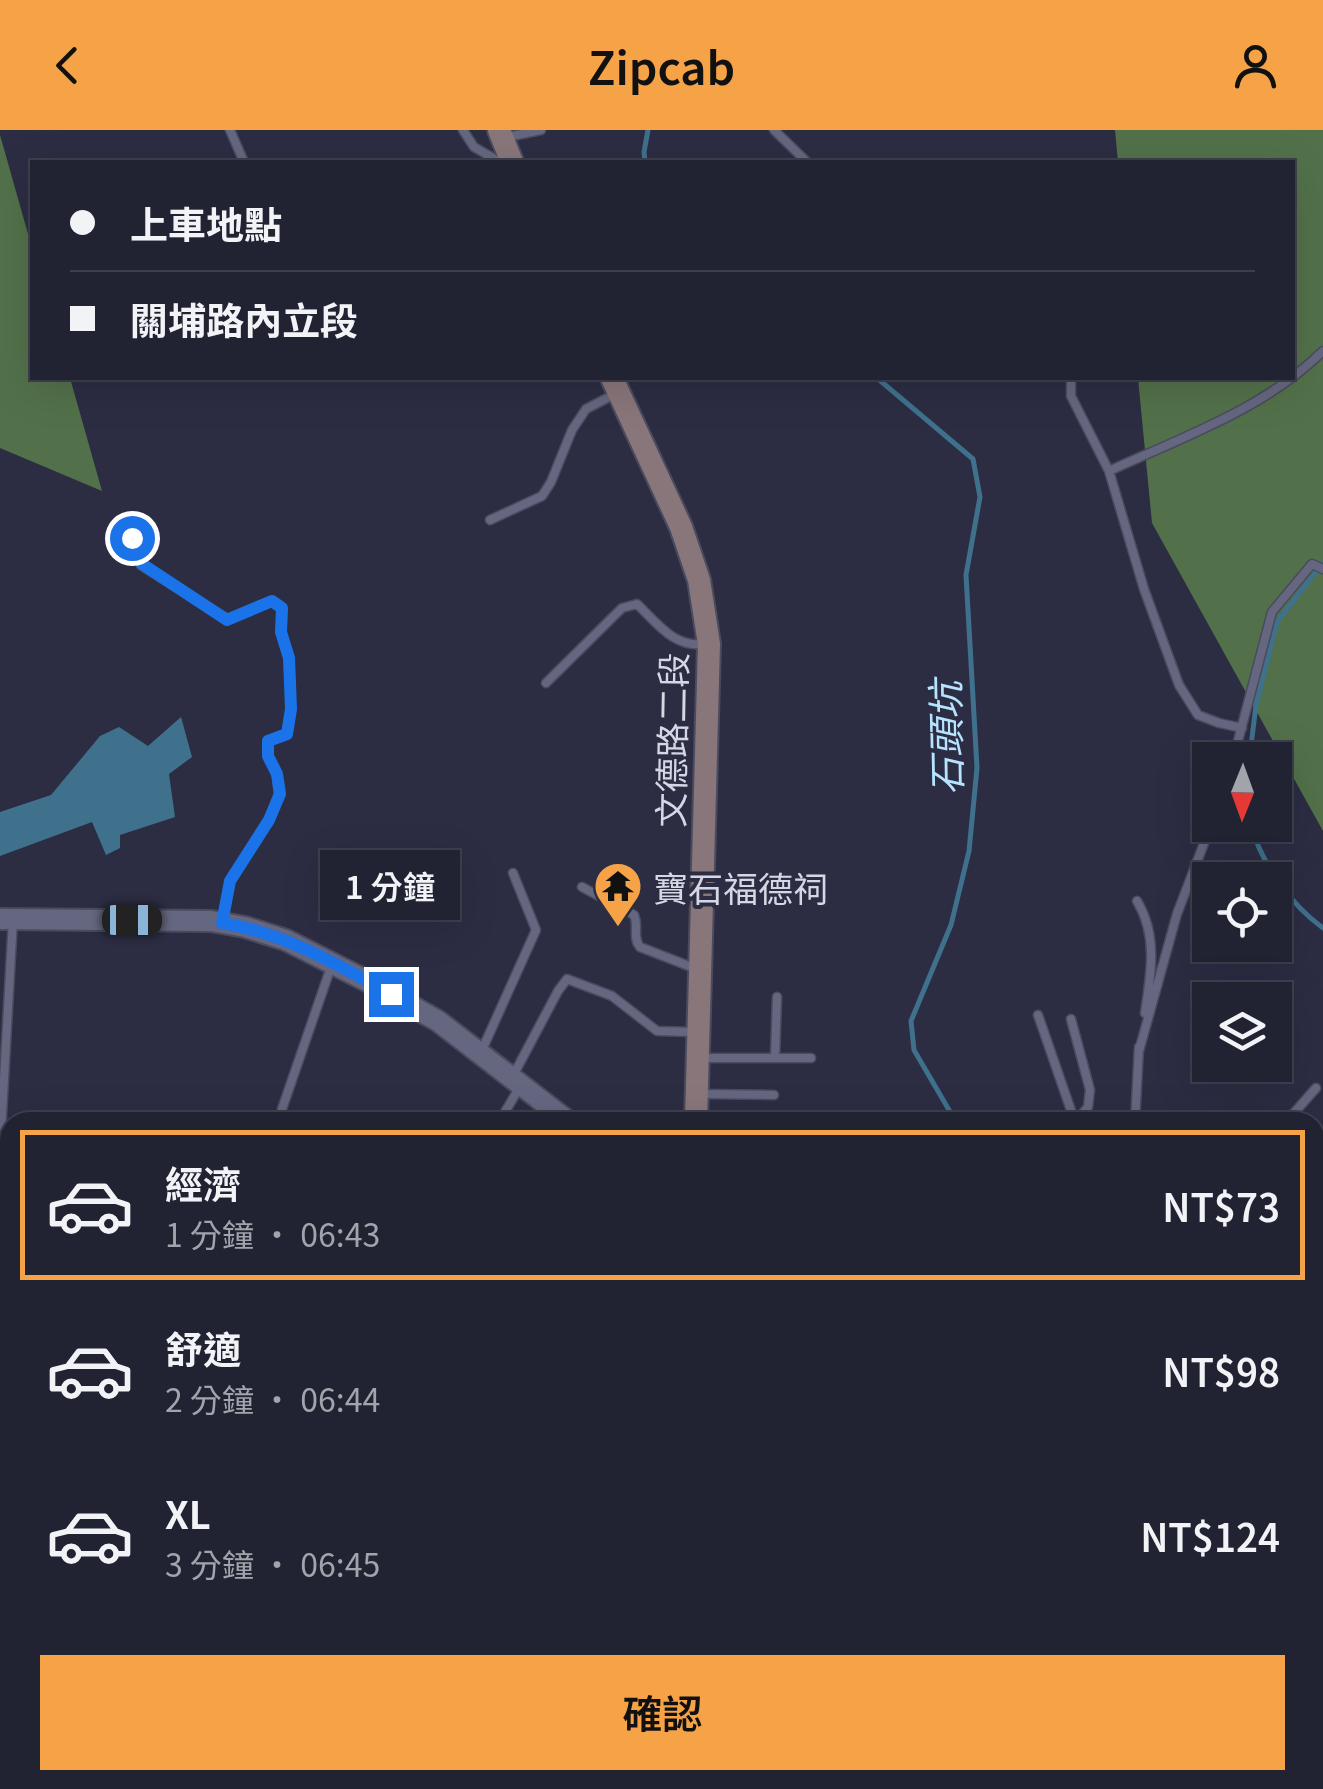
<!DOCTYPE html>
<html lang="zh-TW">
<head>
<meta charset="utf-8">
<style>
  body { margin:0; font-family:Georgia,"Noto Sans TC",serif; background:#2d2f3e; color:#f1f3f6; height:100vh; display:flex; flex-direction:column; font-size:38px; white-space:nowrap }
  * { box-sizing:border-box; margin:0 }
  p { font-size:32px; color:#a2a4ac }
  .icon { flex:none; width:55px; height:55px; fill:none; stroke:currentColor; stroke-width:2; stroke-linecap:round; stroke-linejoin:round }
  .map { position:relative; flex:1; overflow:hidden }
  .drawer { position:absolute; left:0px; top:982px; width:1325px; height:678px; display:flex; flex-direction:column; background:#212232; border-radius:30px 30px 0 0; box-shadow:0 10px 40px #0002,0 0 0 2px #3e3f4d }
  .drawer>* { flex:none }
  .top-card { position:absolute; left:30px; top:30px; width:1265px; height:220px; border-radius:0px; box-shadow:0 10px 40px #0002,0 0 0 2px #3e3f4d; display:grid; align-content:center; height:220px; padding:0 40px; background:#212232 }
  .needle { width:65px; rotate:181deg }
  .buttons { position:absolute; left:1192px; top:612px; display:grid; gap:20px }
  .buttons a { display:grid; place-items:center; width:100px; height:100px; border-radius:0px; background:#212232; box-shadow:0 10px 40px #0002,0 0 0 2px #3e3f4d; font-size:50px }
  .end { position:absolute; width:45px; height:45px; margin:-22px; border:12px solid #1a73e8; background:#fff; box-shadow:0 0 0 5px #fff }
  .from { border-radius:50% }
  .bubble { position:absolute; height:70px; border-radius:0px; background:#212232; box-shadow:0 10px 40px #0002,0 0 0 2px #3e3f4d; font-size:32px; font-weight:600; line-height:70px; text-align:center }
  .car { position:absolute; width:30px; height:60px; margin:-30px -15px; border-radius:12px; box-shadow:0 0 8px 2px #0007; background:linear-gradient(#222 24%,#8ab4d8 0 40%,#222 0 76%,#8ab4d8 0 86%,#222 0) }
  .top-card b { display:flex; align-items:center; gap:35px; height:95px; font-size:38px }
  .top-card b+b { border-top:2px solid #3e3f4d }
  .top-card i { width:25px; height:25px; background:#f1f3f6 }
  ul { padding:18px 0 0; list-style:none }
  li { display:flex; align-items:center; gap:30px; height:150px; margin:0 20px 15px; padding:0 20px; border:5px solid transparent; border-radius:0px }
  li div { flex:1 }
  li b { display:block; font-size:38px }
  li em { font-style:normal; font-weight:600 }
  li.current { border-color:#f6a247 }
  li>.icon { width:90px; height:90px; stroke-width:1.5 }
  .primary-button { display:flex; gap:20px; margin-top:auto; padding:20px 40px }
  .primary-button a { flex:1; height:115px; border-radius:0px; background:#f6a247; color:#111; font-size:40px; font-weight:600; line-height:115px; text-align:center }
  header { display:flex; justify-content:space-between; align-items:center; height:130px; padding:0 40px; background:#f6a247; color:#111; font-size:45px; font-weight:600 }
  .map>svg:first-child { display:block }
</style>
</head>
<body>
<header><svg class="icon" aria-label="back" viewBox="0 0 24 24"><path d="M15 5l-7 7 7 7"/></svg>Zipcab<svg class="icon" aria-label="person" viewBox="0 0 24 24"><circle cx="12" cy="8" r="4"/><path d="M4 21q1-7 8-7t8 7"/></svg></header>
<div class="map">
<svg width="1323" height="1659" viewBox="0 0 1323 1659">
  <rect width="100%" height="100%" fill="#2c2d43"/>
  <path fill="#52714a" d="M 1115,0 L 1323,0 L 1323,701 L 1152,393 L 1138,248 L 1292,248 L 1292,32 L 1118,32 Z
    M 0,5 L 32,118 L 32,248 L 70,248 L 102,361 L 0,318 Z"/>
  <path fill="#3f718d" d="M 181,587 L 192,627 L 169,644 L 175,687 L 120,705 L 120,718 L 106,725 L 92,692 L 0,726 L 0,682 L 51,665 L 100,606 L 119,597 L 148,616 Z
    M 0,1454 L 10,1455 L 10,1641 L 0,1639 Z
    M 48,1650 L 601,1650 L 625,1659 L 88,1659 Z"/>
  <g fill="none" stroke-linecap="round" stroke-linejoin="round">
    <path stroke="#3f718d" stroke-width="5" d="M 645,32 L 644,22 L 648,0
      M 877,248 L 973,329 L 980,367 L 966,445 L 977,638 L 969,721 L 951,795 L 911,891 L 914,920 L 956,992
      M 1246,630 L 1251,616 L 1256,575 L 1277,492 L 1323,433
      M 1251,695 C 1261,733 1291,775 1323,798
      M 1315,1051 L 1323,1038
      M 1187,1650 L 1203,1659
      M 1290,1650 L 1291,1659"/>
    <g stroke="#4a4b5e" stroke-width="11">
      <path id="service" d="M 230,0 L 244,32
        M 463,0 L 474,17 L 500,32
        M 774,0 L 807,32
        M 507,7 L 541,0
        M 1071,248 L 1071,266 L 1109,341 L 1144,459 L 1179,555 L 1198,585 L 1219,593 L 1242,598
        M 1109,341 C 1183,307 1264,279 1323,221
        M 490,390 L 542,366 L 551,352 L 572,300 L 586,279 L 615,264
        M 132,408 L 141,435 L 227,489 L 271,471 L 282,478 L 281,502 L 289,528 L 291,579 L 287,604 L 268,611 L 268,626 L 277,644 L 279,664 L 269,690 L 230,751 L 222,793
        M 546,553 L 622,478 L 637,474 C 658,494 674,518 705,514
        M 1233,630 L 1272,482 L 1312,434 L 1323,439
        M 582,757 L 634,785 C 639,795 632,808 640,817 L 694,838
        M 1137,771 C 1158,806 1151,844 1145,883
        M 1038,885 L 1075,992
        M 1071,889 L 1090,960 L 1088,977 L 1075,992
        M 482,920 L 536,800 L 513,743
        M 1139,921 L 1177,784 L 1211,695
        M 701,928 L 811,928
        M 775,928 L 777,867
        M 514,944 L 558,861 L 567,849 L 612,866 L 657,901 L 693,902
        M 700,964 L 774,965
        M 282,979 L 332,834
        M 499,992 L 521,955
        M 1135,992 L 1139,917
        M 1286,992 L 1316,958
        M 0,1021 L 13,789
        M 0,1171 L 10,1171
        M 1315,1319 L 1323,1331
        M 0,1435 L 10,1435"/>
    </g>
    <g stroke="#4a4b5e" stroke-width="19">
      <path id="minor" d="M 1315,1440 L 1323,1453"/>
    </g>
    <g stroke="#4a4b5e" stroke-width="24">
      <path id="tertiary" d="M 0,789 L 211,791 L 245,797 L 286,810 L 367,851 L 438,891 L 569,992
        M 1315,1354 L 1323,1360"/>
    </g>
    <g stroke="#4a4b5e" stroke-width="26">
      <path id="secondary" d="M 499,0 L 512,32
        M 612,248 L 681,397 L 699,450 L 709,514 L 696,992
        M 727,1650 L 728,1659"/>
    </g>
    <use href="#service" stroke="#656780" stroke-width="8"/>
    <use href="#minor" stroke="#656780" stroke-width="15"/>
    <use href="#tertiary" stroke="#656780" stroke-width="20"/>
    <use href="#secondary" stroke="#89767a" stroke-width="22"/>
  </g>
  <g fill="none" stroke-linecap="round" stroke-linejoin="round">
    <path stroke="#1a73e8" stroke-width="12" d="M 132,408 L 142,434 L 227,490 L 272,471 L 282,478 L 281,502 L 289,528 L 291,579 L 287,604 L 268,611 L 268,626 L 277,644 L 280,664 L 269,690 L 230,751 L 222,793 C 282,802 338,835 391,864"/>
  </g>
  <defs>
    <g id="temple-pin" transform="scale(2.5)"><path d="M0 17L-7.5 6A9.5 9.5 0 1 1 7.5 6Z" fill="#f6a247" stroke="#2c2d43"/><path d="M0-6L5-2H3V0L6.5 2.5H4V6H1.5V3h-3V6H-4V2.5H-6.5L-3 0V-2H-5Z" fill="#111"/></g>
  </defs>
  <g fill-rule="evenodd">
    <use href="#temple-pin" x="618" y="756"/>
  </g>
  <g text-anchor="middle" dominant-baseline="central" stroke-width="8" stroke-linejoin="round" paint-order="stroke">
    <g font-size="35" fill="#d6d7e5" stroke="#2c2d43">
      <text transform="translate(670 610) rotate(-89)">文德路二段</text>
    </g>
    <g font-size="35" fill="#d6d7e5" stroke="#2c2d43" text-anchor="start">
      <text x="653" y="756">寶石福德祠</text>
    </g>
    <g font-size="38" font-style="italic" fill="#b6e3fe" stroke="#2c2d43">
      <text transform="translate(944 608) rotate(-91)">石頭坑</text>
    </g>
  </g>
</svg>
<div class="buttons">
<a><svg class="needle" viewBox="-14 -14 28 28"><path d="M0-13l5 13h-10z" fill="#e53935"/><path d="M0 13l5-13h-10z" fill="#a2a4ac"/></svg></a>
<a><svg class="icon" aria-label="locate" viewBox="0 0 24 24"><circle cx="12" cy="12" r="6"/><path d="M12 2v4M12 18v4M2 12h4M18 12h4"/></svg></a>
<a><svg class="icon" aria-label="layers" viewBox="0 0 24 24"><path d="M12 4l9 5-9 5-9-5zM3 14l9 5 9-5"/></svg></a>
</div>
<i class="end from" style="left:132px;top:408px"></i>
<i class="end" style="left:391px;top:864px"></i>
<div class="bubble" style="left:320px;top:720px;width:140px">1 分鐘</div>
<i class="car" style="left:132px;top:790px;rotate:90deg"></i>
<div class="top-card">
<b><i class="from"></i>上車地點</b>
<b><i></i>關埔路內立段</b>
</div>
<section class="drawer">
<ul>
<li class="current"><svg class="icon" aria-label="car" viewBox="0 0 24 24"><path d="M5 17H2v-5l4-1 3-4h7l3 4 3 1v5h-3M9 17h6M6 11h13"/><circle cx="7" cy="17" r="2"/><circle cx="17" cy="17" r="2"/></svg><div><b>經濟</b><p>1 分鐘 · 06:43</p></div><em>NT$73</em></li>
<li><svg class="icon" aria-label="car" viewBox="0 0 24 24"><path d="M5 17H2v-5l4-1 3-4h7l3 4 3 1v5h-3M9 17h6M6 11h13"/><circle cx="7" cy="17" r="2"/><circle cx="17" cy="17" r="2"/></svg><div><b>舒適</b><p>2 分鐘 · 06:44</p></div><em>NT$98</em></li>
<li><svg class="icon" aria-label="car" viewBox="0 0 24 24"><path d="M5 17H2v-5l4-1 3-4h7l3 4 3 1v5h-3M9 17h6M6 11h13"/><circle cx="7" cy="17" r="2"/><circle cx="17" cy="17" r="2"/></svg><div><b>XL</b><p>3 分鐘 · 06:45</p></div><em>NT$124</em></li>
</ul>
<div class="primary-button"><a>確認</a></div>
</section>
</div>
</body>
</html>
